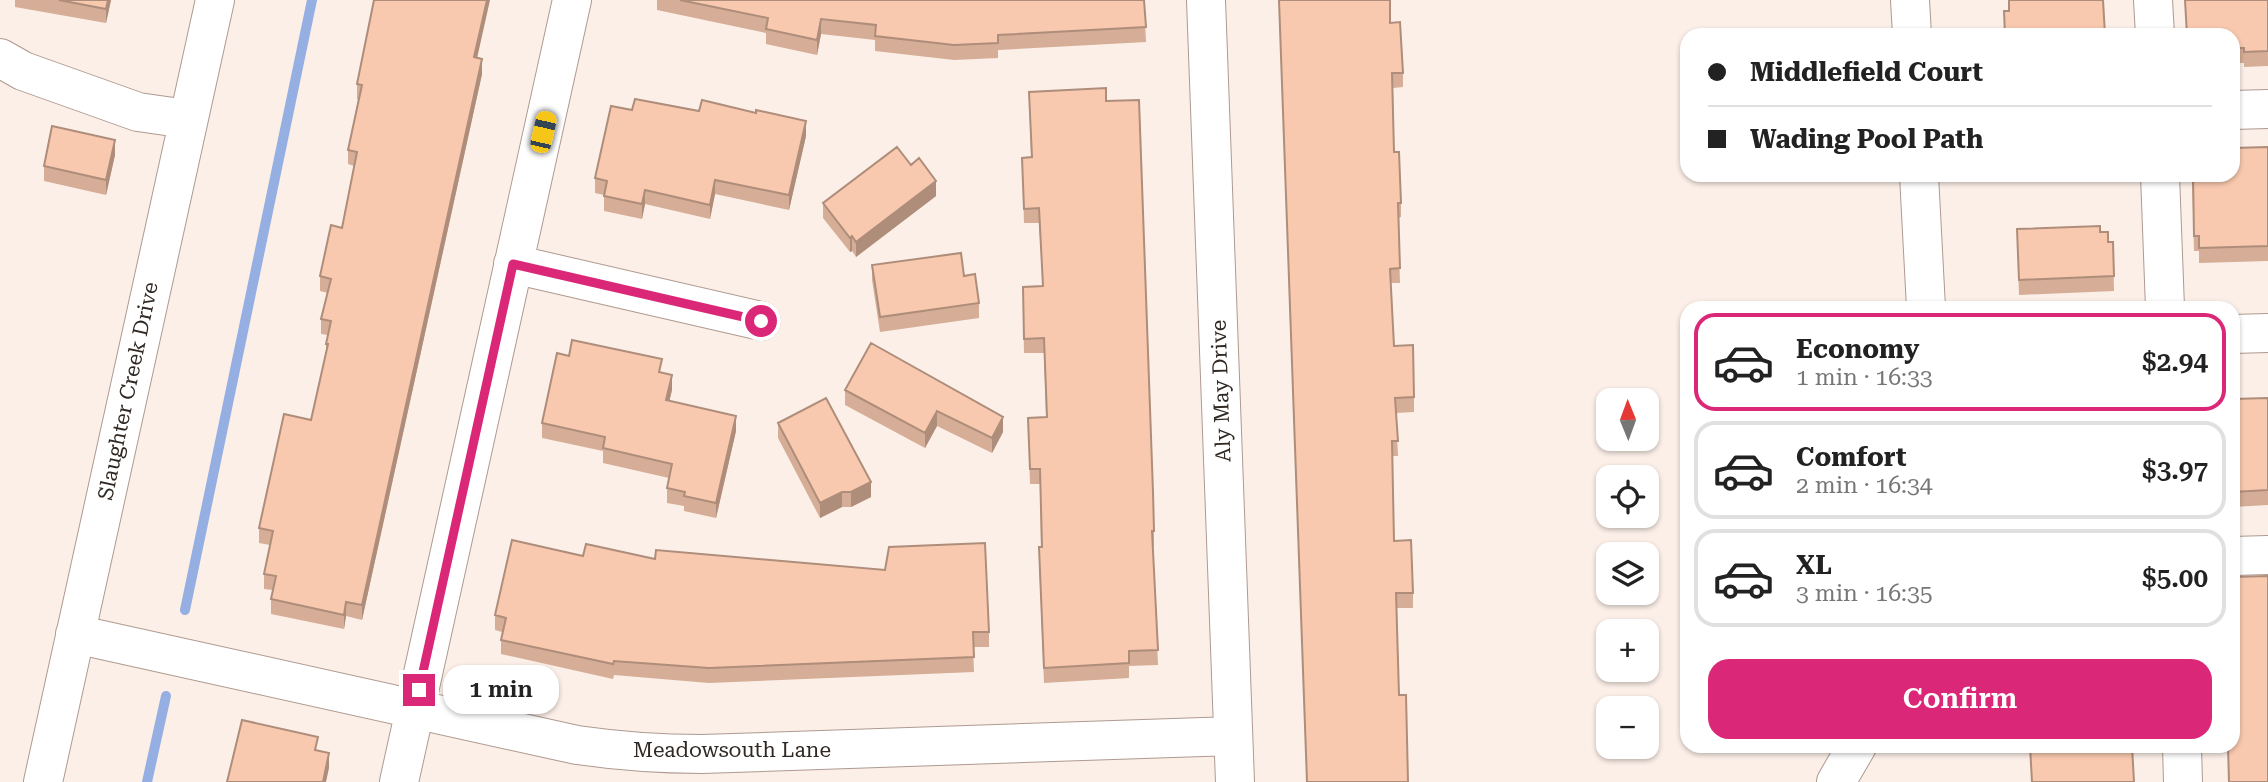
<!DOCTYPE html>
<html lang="en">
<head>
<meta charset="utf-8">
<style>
  body { margin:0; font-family:"Roboto Serif",serif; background:#f2f2f2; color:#222; height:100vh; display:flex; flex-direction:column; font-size:26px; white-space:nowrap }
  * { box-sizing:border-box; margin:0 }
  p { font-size:23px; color:#767676 }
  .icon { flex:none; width:38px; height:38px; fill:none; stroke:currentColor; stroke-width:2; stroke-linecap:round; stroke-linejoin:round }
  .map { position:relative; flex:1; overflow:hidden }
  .panel { position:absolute; left:1680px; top:301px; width:560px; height:452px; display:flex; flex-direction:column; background:#fff; border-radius:21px; box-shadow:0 2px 5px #0004 }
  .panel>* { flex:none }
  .hud { position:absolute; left:1680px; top:28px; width:560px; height:154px; border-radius:21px; box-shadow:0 2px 5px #0004; display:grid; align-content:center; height:154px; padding:0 28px; background:#fff }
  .needle { width:46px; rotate:359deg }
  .fabs { position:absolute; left:1596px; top:388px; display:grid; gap:14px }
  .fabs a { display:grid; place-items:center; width:63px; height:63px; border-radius:14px; background:#fff; box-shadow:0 2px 5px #0004; font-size:35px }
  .end { position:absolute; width:32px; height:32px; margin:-16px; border:9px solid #db2777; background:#fff; box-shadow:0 0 0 4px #fff }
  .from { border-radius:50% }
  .bubble { position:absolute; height:49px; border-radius:21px; background:#fff; box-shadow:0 2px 5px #0004; font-size:23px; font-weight:600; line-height:49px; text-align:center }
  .car { position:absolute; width:21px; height:42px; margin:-21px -10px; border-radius:9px; box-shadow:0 0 5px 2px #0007; background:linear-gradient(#f5c518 24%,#345 0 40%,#f5c518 0 76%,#345 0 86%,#f5c518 0) }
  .hud b { display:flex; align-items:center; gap:24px; height:66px; font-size:26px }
  .hud b+b { border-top:2px solid #e0e0e0 }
  .hud i { width:18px; height:18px; background:#222 }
  ul { padding:12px 0 0; list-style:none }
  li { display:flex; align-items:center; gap:21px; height:98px; margin:0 14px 10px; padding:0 14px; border:4px solid #e0e0e0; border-radius:21px }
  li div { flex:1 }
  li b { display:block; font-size:26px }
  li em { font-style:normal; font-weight:600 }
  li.current { border-color:#db2777 }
  li>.icon { width:63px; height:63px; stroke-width:1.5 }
  .action { display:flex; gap:14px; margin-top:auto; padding:14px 28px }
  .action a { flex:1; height:80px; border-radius:21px; background:#db2777; color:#fff; font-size:28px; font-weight:600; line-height:80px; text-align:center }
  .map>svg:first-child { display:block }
</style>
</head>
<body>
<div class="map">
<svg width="2268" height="782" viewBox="0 0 2268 782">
  <rect width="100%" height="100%" fill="#fcefe8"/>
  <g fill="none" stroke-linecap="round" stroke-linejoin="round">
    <path stroke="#95afe3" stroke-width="10" d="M 185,610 L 312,0
      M 147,782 L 166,696"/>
    <g stroke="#ae9a90" stroke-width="40">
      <path id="minor" d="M 1206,0 L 1235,782
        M 1910,0 L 1912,35
        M 2153,0 L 2155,35
        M 0,58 L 23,71 L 138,112 L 187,119
        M 2233,110 L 2268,109
        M 1919,175 L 1926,308
        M 2160,175 L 2165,308
        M 513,264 L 761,321
        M 2233,334 L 2268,333
        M 2233,556 L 2268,555
        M 75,634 L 577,745 C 619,751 660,754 702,754 L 1233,736
        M 2182,746 L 2183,782
        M 43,782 L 215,0
        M 399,782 L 572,0
        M 1836,782 L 1857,746"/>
    </g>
    <use href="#minor" stroke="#fff" stroke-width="38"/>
  </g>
  <path fill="#d6ad96" d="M 15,0 L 111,0 L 106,23 L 15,7 Z
    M 657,0 L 1144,0 L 1146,42 L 998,50 L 998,58 L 954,60 L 875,51 L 875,40 L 821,34 L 817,55 L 766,44 L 766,33 L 657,10 Z
    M 1279,0 L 1390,23 L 1403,73 L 1403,87 L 1393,88 L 1394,152 L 1401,203 L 1401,217 L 1398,218 L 1400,283 L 1390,283 L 1394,346 L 1414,397 L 1414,412 L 1396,413 L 1398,456 L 1392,456 L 1394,541 L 1413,593 L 1413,608 L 1397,608 L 1399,695 L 1408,782 Z
    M 2268,0 L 2268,66 L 2244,67 L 2244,63 L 2233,63 L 2233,35 Z
    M 477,58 L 482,74 L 362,620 L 346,616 L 344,629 L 271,614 L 271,599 L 273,590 L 264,589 L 264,574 L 270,545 L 259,543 L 259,528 L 311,420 L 326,355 L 326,344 L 328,335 L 321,334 L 321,319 L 328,293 L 320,291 L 320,276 L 342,228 L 354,166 L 348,164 L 348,150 L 358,100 L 357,99 L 357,84 Z
    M 1029,92 L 1106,101 L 1154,531 L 1154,546 L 1153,546 L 1158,665 L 1129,666 L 1129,678 L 1044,683 L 1039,562 L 1039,547 L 1041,547 L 1040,484 L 1030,484 L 1028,418 L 1046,417 L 1044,353 L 1024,353 L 1023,301 L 1043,286 L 1039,223 L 1024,223 L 1022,158 L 1031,157 Z
    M 806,136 L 789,210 L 715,194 L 710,219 L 645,204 L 642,219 L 604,211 L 604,195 L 595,193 L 595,178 Z
    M 2268,147 L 2268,261 L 2199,263 L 2199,251 L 2194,251 L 2192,175 Z
    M 115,155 L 106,195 L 44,181 L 44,166 Z
    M 2015,175 L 2061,175 L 2015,177 Z
    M 936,196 L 856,257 L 852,251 L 850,252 L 823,218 L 823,203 Z
    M 2017,229 L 2100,232 L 2108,242 L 2113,242 L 2114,291 L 2019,295 Z
    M 872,265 L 964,276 L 979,303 L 979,318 L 880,332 L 872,280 Z
    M 871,343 L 1003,432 L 992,453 L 937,426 L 925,448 L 845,405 L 845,390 Z
    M 662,373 L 672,390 L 669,401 L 736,431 L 716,518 L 684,511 L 684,506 L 667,503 L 667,488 L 669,478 L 603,463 L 603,451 L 542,438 L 542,423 Z
    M 2268,398 L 2268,505 L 2233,507 L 2233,399 Z
    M 778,423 L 871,497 L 851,507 L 842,507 L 820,518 L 778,438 Z
    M 583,556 L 989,632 L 989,647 L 973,647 L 974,672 L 709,683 L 614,675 L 613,679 L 501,654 L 501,640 L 502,632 L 495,630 L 495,615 Z"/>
  <path fill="#ae8d7a" d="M 108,0 L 111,0 L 106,23 L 106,9 Z
    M 487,0 L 490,0 L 474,72 L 474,57 Z
    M 821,19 L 821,34 L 817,55 L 817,40 Z
    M 482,59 L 482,74 L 362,620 L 362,605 Z
    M 806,121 L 806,136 L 789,210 L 789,195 Z
    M 115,140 L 115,155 L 106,195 L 106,180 Z
    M 715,180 L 715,194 L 710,219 L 710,205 Z
    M 936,181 L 936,196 L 856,257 L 856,242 Z
    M 645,190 L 645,204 L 642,219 L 642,204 Z
    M 852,236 L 852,251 L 850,252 L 850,238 Z
    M 672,375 L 672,390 L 666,415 L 666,400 Z
    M 937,411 L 937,426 L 925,448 L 925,433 Z
    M 736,416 L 736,431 L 716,518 L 716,503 Z
    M 1003,417 L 1003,432 L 992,453 L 992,438 Z
    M 871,482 L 871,497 L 851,507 L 851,492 Z
    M 842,492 L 842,507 L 820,518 L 820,503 Z
    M 346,602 L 346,616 L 344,629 L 344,615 Z
    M 329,753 L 329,768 L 326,782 L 323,782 Z"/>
  <path fill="#f9c9af" stroke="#ae8d7a" stroke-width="2" d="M 59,0 L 108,0 L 106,9 Z
    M 374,0 L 487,0 L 474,57 L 482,59 L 362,605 L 346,602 L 344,615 L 271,599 L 276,576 L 264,574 L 273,531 L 259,528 L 284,414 L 311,420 L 328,344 L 326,344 L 331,321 L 321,319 L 331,279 L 320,276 L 331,225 L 342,228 L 357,152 L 348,150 L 362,85 L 357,84 Z
    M 680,0 L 1144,0 L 1146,27 L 998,35 L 998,43 L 954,45 L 875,36 L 876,25 L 821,19 L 817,40 L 766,29 L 768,18 Z
    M 1279,0 L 1390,0 L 1390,23 L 1400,22 L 1403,73 L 1392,73 L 1394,152 L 1399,152 L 1401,203 L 1398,203 L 1400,268 L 1390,269 L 1394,346 L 1413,345 L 1414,397 L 1395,398 L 1398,441 L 1392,441 L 1394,541 L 1411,540 L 1413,593 L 1396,593 L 1399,695 L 1406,695 L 1408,782 L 1307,782 Z
    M 2009,0 L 2103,0 L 2105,35 L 2005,35 L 2004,11 L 2009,11 Z
    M 2185,0 L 2268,0 L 2268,51 L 2244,52 L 2244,48 L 2233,48 L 2233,35 L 2187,35 Z
    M 1106,88 L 1106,101 L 1139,100 L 1153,492 L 1154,531 L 1152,531 L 1158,650 L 1129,651 L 1129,663 L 1044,668 L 1039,547 L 1042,547 L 1040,469 L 1030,469 L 1028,418 L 1047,417 L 1044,338 L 1024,339 L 1023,287 L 1043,286 L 1039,208 L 1024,209 L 1022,158 L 1032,157 L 1029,92 Z
    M 635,99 L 699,111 L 702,100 L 756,113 L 756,110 L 806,121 L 789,195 L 715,180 L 710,205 L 645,190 L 642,204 L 604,196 L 607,181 L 595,178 L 611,106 L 632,110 Z
    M 52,126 L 115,140 L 106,180 L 44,166 Z
    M 897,147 L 911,165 L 919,158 L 936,181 L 856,242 L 852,236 L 850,238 L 823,203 Z
    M 2268,147 L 2268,246 L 2199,248 L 2199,236 L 2194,236 L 2193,175 L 2233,175 L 2233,148 Z
    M 2100,226 L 2100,232 L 2108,232 L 2108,242 L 2113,242 L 2114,276 L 2019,280 L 2017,229 Z
    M 961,253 L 964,276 L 975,274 L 979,303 L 880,317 L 872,265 Z
    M 572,340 L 662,359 L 659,372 L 672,375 L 666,400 L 736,416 L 716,503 L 684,496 L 685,492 L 667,488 L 672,464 L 603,448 L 605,437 L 542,423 L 557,353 L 569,356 Z
    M 871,343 L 1003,417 L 992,438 L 937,411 L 925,433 L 845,390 Z
    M 826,398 L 871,482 L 851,492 L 842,492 L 820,503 L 778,423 Z
    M 2268,398 L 2268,490 L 2233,492 L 2233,399 Z
    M 512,540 L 583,556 L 586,544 L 655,559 L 656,550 L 885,570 L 889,547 L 985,543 L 989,632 L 973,632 L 974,657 L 709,668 L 614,661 L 613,664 L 501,640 L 506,618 L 495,615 Z
    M 2268,576 L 2268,782 L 2229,782 L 2228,746 L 2233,746 L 2233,577 Z
    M 242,720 L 318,737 L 315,750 L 329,753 L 323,782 L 227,782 Z
    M 2030,746 L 2132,746 L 2134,782 L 2032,782 Z"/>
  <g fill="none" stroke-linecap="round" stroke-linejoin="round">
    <path stroke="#db2777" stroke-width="9" d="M 419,690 L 513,264 L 761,321"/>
  </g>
  <g text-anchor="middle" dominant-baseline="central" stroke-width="5" stroke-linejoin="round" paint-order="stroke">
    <g font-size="21" fill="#302823" stroke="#fff">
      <text transform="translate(128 391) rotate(-78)">Slaughter Creek Drive</text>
      <text transform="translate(1221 391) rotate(-92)">Aly May Drive</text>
      <text x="732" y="750">Meadowsouth Lane</text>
    </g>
  </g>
</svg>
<div class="fabs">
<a><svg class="needle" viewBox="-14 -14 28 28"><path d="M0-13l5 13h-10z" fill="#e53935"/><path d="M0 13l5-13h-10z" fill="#767676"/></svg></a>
<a><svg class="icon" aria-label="locate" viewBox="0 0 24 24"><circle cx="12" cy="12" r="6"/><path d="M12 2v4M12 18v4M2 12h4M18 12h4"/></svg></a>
<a><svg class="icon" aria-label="layers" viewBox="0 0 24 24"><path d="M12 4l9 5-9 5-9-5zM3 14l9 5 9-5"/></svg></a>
<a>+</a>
<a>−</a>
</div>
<i class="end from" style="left:761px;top:321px"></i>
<i class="end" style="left:419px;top:690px"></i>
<div class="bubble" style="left:443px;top:665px;width:116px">1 min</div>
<i class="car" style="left:543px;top:132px;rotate:13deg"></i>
<div class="hud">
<b><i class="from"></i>Middlefield Court</b>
<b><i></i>Wading Pool Path</b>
</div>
<section class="panel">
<ul>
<li class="current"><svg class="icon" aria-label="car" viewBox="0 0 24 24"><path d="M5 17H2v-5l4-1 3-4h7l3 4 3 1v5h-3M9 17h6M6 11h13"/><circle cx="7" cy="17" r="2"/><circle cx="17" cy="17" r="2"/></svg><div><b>Economy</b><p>1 min · 16:33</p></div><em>$2.94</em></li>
<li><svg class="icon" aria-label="car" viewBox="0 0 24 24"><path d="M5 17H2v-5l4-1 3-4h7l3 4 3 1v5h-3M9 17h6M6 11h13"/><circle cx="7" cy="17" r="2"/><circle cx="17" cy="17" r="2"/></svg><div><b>Comfort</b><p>2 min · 16:34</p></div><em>$3.97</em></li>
<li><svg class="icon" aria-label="car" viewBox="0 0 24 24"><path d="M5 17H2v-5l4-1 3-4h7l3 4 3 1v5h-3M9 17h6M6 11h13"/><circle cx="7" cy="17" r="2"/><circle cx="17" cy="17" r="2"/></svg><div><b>XL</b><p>3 min · 16:35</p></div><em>$5.00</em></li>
</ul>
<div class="action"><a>Confirm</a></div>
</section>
</div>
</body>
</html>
